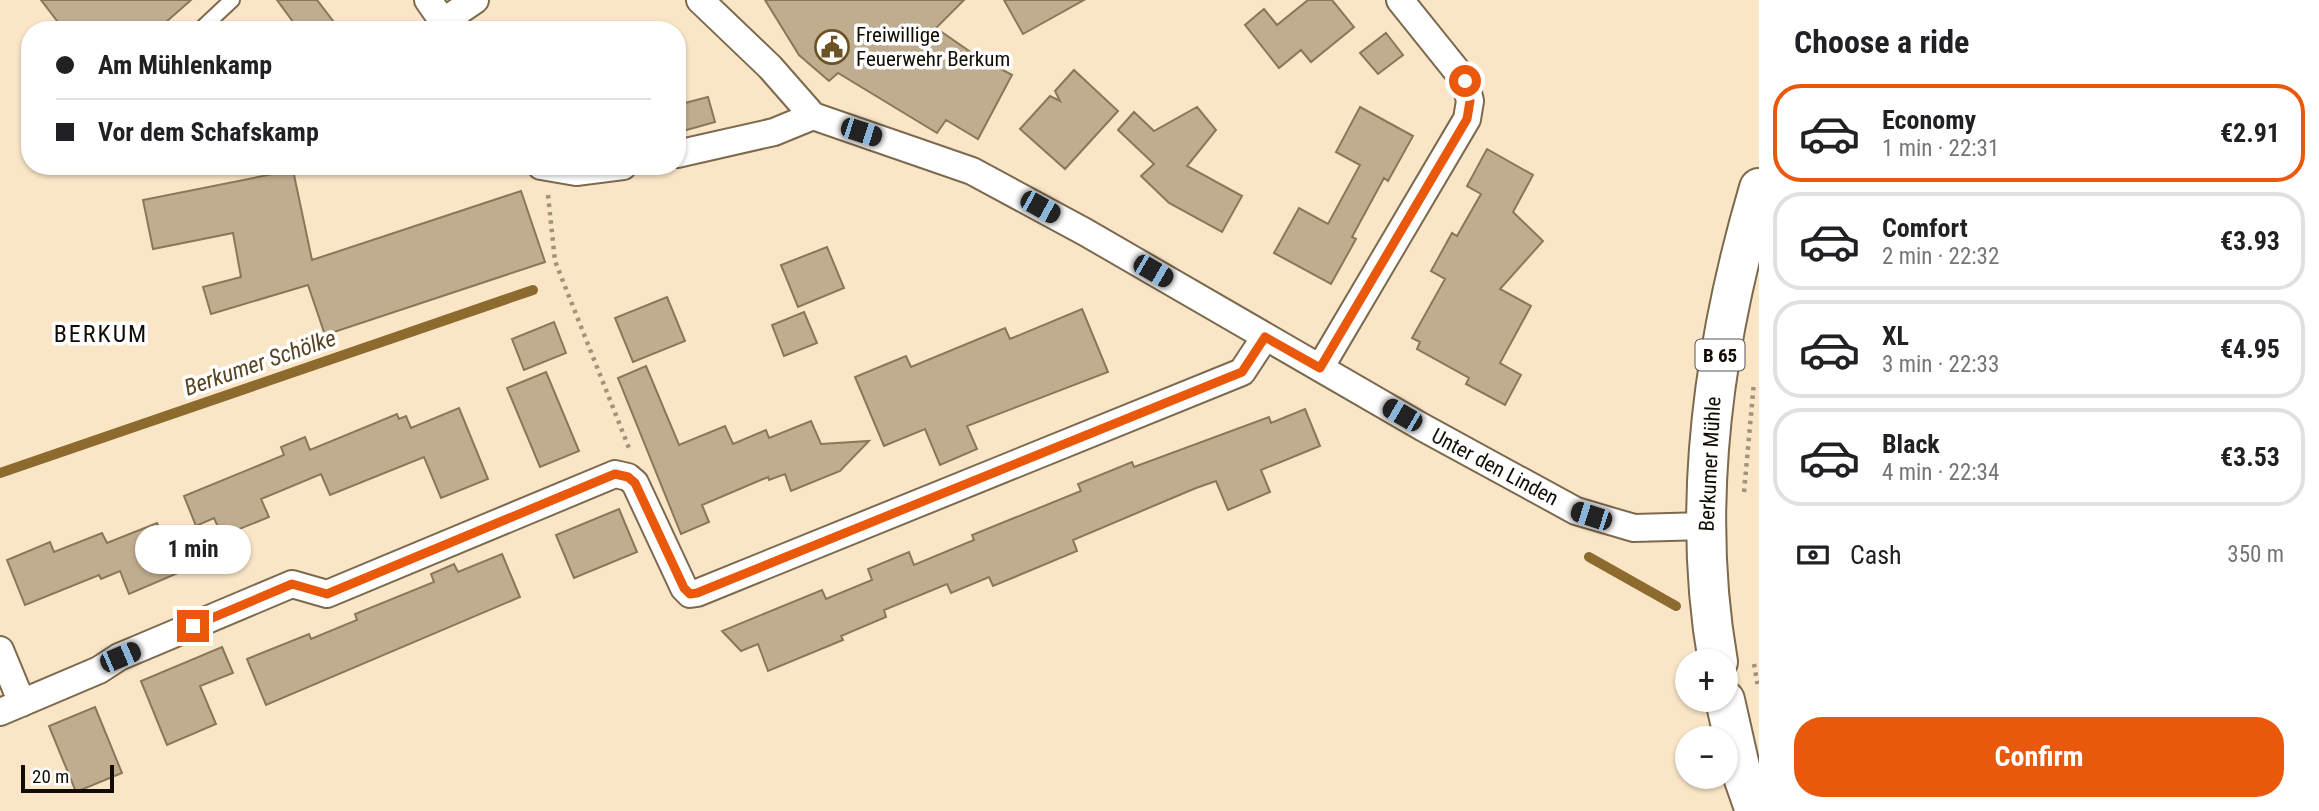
<!DOCTYPE html>
<html lang="en">
<head>
<meta charset="utf-8">
<style>
  body { margin:0; font-family:"Roboto Condensed",sans-serif; background:#f6f6f6; color:#202124; height:100vh; display:flex; flex-direction:column; font-size:26px; white-space:nowrap }
  * { box-sizing:border-box; margin:0 }
  p { font-size:23px; color:#757577 }
  .icon { flex:none; width:38px; height:38px; fill:none; stroke:currentColor; stroke-width:2; stroke-linecap:round; stroke-linejoin:round }
  .map { position:relative; flex:1; overflow:hidden }
  .details { display:flex; flex-direction:column; background:#fff; width:560px }
  .details>* { flex:none }
  .banner { position:absolute; left:21px; top:21px; width:665px; height:154px; border-radius:28px; box-shadow:0 2px 5px #0004; display:grid; align-content:center; height:154px; padding:0 35px; background:#fff }
  .controls { position:absolute; left:1675px; top:649px; display:grid; gap:14px }
  .controls a { display:grid; place-items:center; width:63px; height:63px; border-radius:50%; background:#fff; box-shadow:0 2px 5px #0004; font-size:35px }
  .scale { position:absolute; left:21px; bottom:18px; width:93px; box-sizing:border-box; padding-left:7px; border:4px solid #120c03; border-top:0; font-size:19px; line-height:24px; white-space:nowrap; color:#120c03; -webkit-text-stroke:5px #fff; paint-order:stroke }
  .end { position:absolute; width:32px; height:32px; margin:-16px; border:9px solid #ea580c; background:#fff; box-shadow:0 0 0 4px #fff }
  .from { border-radius:50% }
  .bubble { position:absolute; height:49px; border-radius:24px; background:#fff; box-shadow:0 2px 5px #0004; font-size:23px; font-weight:700; line-height:49px; text-align:center }
  .car { position:absolute; width:21px; height:42px; margin:-21px -10px; border-radius:9px; box-shadow:0 0 5px 2px #0007; background:linear-gradient(#222 24%,#8ab4d8 0 40%,#222 0 76%,#8ab4d8 0 86%,#222 0) }
  .banner b { display:flex; align-items:center; gap:24px; height:66px; font-size:26px }
  .banner b+b { border-top:2px solid #e0e0e0 }
  .banner i { width:18px; height:18px; background:#202124 }
  ul { padding:0; list-style:none }
  li { display:flex; align-items:center; gap:21px; height:98px; margin:0 14px 10px; padding:0 21px; border:4px solid #e0e0e0; border-radius:28px }
  li div { flex:1 }
  li b { display:block; font-size:26px }
  li em { font-style:normal; font-weight:700 }
  li.on { border-color:#ea580c }
  li>.icon { width:63px; height:63px; stroke-width:1.5 }
  h2 { padding:0 35px; font-size:32px; line-height:84px }
  .pay { display:flex; align-items:center; gap:18px; height:77px; padding:0 35px; font-size:26px }
  .pay p { margin-inline-start:auto }
  .primary-button { display:flex; gap:14px; margin-top:auto; padding:14px 35px }
  .primary-button a { flex:1; height:80px; border-radius:28px; background:#ea580c; color:#fff; font-size:28px; font-weight:700; line-height:80px; text-align:center }
  main { display:flex; flex:1; min-height:0 }
  .map>svg:first-child { display:block }
</style>
</head>
<body>
<main>
<div class="map">
<svg width="1759" height="811" viewBox="0 0 1759 811">
  <rect width="100%" height="100%" fill="#fae6c7"/>
  <g fill="none" stroke-linecap="round" stroke-linejoin="round">
    <path stroke="#8d6b2e" stroke-width="10" d="M 0,473 L 533,290
      M 1589,557 L 1676,606"/>
  </g>
  <path fill="#c0ad8f" stroke="#89775a" stroke-width="2" d="M 41,0 L 191,0 L 157,30 L 64,30 Z
    M 277,0 L 317,0 L 340,30 L 299,30 Z
    M 765,0 L 964,0 L 936,28 L 975,55 L 1012,75 L 978,139 L 946,120 L 937,133 L 838,73 L 829,81 L 799,55 Z
    M 1004,0 L 1084,0 L 1023,34 Z
    M 1308,0 L 1332,0 L 1354,27 L 1311,62 L 1301,50 L 1279,68 L 1245,25 L 1264,9 L 1277,25 Z
    M 1386,33 L 1403,55 L 1378,74 L 1360,53 Z
    M 1074,70 L 1118,111 L 1065,169 L 1020,129 L 1050,96 L 1060,101 L 1055,91 Z
    M 708,97 L 715,122 L 683,131 L 677,105 Z
    M 1197,107 L 1216,130 L 1187,166 L 1242,196 L 1222,232 L 1169,203 L 1141,176 L 1154,164 L 1118,130 L 1134,112 L 1154,131 Z
    M 1360,107 L 1413,136 L 1388,181 L 1384,178 L 1352,237 L 1356,239 L 1331,284 L 1274,253 L 1299,208 L 1328,224 L 1360,165 L 1336,152 Z
    M 1487,149 L 1533,175 L 1513,212 L 1543,241 L 1500,289 L 1531,306 L 1500,363 L 1521,375 L 1505,405 L 1466,384 L 1469,378 L 1417,349 L 1420,342 L 1412,338 L 1445,279 L 1431,271 L 1452,233 L 1457,236 L 1481,194 L 1467,186 Z
    M 293,170 L 312,260 L 521,191 L 545,262 L 325,335 L 308,285 L 211,314 L 203,287 L 241,277 L 233,233 L 153,249 L 143,200 Z
    M 827,247 L 844,288 L 798,307 L 781,265 Z
    M 667,297 L 685,341 L 633,362 L 615,318 Z
    M 1082,309 L 1108,372 L 967,426 L 977,449 L 940,465 L 925,429 L 884,446 L 855,377 L 906,356 L 911,367 L 1005,328 L 1010,339 Z
    M 804,312 L 817,343 L 784,356 L 772,325 Z
    M 554,322 L 566,353 L 524,370 L 512,339 Z
    M 646,366 L 679,445 L 725,426 L 733,444 L 766,430 L 769,438 L 811,421 L 821,444 L 869,441 L 840,471 L 791,491 L 785,474 L 769,480 L 768,477 L 702,505 L 709,522 L 681,534 L 618,378 Z
    M 546,372 L 579,451 L 540,467 L 507,388 Z
    M 459,408 L 488,479 L 441,498 L 424,457 L 330,495 L 321,474 L 261,499 L 269,517 L 222,536 L 214,518 L 196,526 L 184,496 L 284,455 L 281,447 L 305,437 L 310,450 L 397,414 L 399,419 L 406,416 L 411,428 Z
    M 1305,409 L 1320,446 L 1261,470 L 1270,492 L 1228,510 L 1216,481 L 1196,488 L 1073,540 L 1077,551 L 993,586 L 989,577 L 951,593 L 947,584 L 884,610 L 886,617 L 841,636 L 843,640 L 768,671 L 758,644 L 741,651 L 722,631 L 822,590 L 826,599 L 872,580 L 868,569 L 909,552 L 914,565 L 974,540 L 972,535 L 1081,491 L 1078,484 L 1132,462 L 1134,467 L 1269,417 L 1271,423 Z
    M 619,509 L 637,552 L 574,578 L 556,535 Z
    M 157,523 L 178,573 L 129,594 L 120,571 L 101,579 L 99,575 L 25,605 L 7,560 L 50,542 L 54,552 L 102,533 L 107,543 Z
    M 502,554 L 520,597 L 266,705 L 247,659 L 309,634 L 311,639 L 357,620 L 355,614 L 434,582 L 431,574 L 454,564 L 458,572 Z
    M 222,647 L 233,673 L 200,686 L 216,724 L 167,745 L 141,681 Z
    M 95,707 L 122,773 L 76,792 L 49,726 Z"/>
  <g fill="none" stroke-linecap="round" stroke-linejoin="round">
    <g stroke="#7c6a4e" stroke-width="18">
      <path id="lane" d="M 200,30 L 232,0"/>
    </g>
    <g stroke="#7c6a4e" stroke-width="30">
      <path id="street" d="M 428,0 L 449,30
        M 700,0 L 770,67 L 813,116 L 972,171 L 1085,232 L 1422,427 L 1576,511 L 1634,528 L 1705,526
        M 444,21 L 475,0
        M 677,154 L 774,132 L 813,116
        M 541,166 L 576,172 L 623,166
        M 1320,368 L 1467,119 L 1470,101 L 1465,81 L 1400,0
        M 0,650 L 22,703
        M 0,712 L 99,670 L 119,657 L 292,584 L 327,594 L 615,474 L 628,477 L 635,483 L 684,588 L 690,594 L 697,593 L 1242,372 L 1265,337"/>
    </g>
    <g stroke="#7c6a4e" stroke-width="42">
      <path id="primary" d="M 1718,662 C 1690,503 1714,341 1759,188
        M 1725,700 L 1741,771 L 1755,811"/>
    </g>
    <path stroke="#a0927b" stroke-width="4.5" stroke-dasharray="3.5 5" stroke-linecap="butt" d="M 548,195 L 555,261 L 629,448
      M 1744,492 L 1754,382
      M 1754,664 L 1758,687"/>
    <use href="#lane" stroke="#fff" stroke-width="14"/>
    <use href="#street" stroke="#fff" stroke-width="26"/>
    <use href="#primary" stroke="#fff" stroke-width="38"/>
  </g>
  <g fill="none" stroke-linecap="round" stroke-linejoin="round">
    <path stroke="#ea580c" stroke-width="9" d="M 193,626 L 292,584 L 327,594 L 615,474 L 628,477 L 635,483 L 684,588 L 690,594 L 697,593 L 1242,372 L 1265,337 L 1320,368 L 1467,119 L 1470,101 L 1465,81"/>
  </g>
  <defs>
    <g id="civic-ring" transform="scale(1.75)"><circle r="9.5" fill="#fff" stroke="#6d5324" stroke-width="1.5"/><path d="M-.6-6.5H3V-4.5H.6V-3L4-1V1h2V6H-6V1h2V-1L-.6-3ZM-1.2 2.5V6h2.4V2.5Z" fill="#6d5324"/></g>
  </defs>
  <g fill-rule="evenodd">
    <use href="#civic-ring" x="832" y="47"/>
  </g>
  <g text-anchor="middle" dominant-baseline="central" stroke-width="7" stroke-linejoin="round" paint-order="stroke">
    <rect fill="#fff" stroke="#59554f" stroke-width="2" x="1695.5" y="339.5" width="49" height="31" rx="5"/>
    <g font-size="19" font-weight="bold" fill="#120c03">
      <text x="1720" y="355">B 65</text>
    </g>
    <g font-size="21" fill="#120c03" stroke="#fff" text-anchor="start">
      <text x="856" y="35">Freiwillige<tspan x="856" dy="24">Feuerwehr Berkum</tspan></text>
    </g>
    <g font-size="21" fill="#120c03" stroke="#fff">
      <text transform="translate(1710 464) rotate(-87)">Berkumer Mühle</text>
      <text transform="translate(1495 467) rotate(28)">Unter den Linden</text>
    </g>
    <g font-size="23" font-style="italic" fill="#574320" stroke="#fff">
      <text transform="translate(260 363) rotate(-19)">Berkumer Schölke</text>
    </g>
    <g font-size="24" letter-spacing="2" fill="#120c03" stroke="#fff">
      <text x="101" y="334">BERKUM</text>
    </g>
  </g>
</svg>
<div class="controls">
<a>+</a>
<a>−</a>
</div>
<div class="scale">20 m</div>
<i class="end from" style="left:1465px;top:81px"></i>
<i class="end" style="left:193px;top:626px"></i>
<div class="bubble" style="left:135px;top:525px;width:116px">1 min</div>
<i class="car" style="left:861px;top:132px;rotate:108deg"></i>
<i class="car" style="left:1040px;top:207px;rotate:119deg"></i>
<i class="car" style="left:1153px;top:271px;rotate:120deg"></i>
<i class="car" style="left:1402px;top:415px;rotate:300deg"></i>
<i class="car" style="left:1591px;top:516px;rotate:288deg"></i>
<i class="car" style="left:120px;top:657px;rotate:67deg"></i>
<div class="banner">
<b><i class="from"></i>Am Mühlenkamp</b>
<b><i></i>Vor dem Schafskamp</b>
</div>
</div>
<section class="details">
<h2>Choose a ride</h2>
<ul>
<li class="on"><svg class="icon" aria-label="car" viewBox="0 0 24 24"><path d="M5 17H2v-5l4-1 3-4h7l3 4 3 1v5h-3M9 17h6M6 11h13"/><circle cx="7" cy="17" r="2"/><circle cx="17" cy="17" r="2"/></svg><div><b>Economy</b><p>1 min · 22:31</p></div><em>€2.91</em></li>
<li><svg class="icon" aria-label="car" viewBox="0 0 24 24"><path d="M5 17H2v-5l4-1 3-4h7l3 4 3 1v5h-3M9 17h6M6 11h13"/><circle cx="7" cy="17" r="2"/><circle cx="17" cy="17" r="2"/></svg><div><b>Comfort</b><p>2 min · 22:32</p></div><em>€3.93</em></li>
<li><svg class="icon" aria-label="car" viewBox="0 0 24 24"><path d="M5 17H2v-5l4-1 3-4h7l3 4 3 1v5h-3M9 17h6M6 11h13"/><circle cx="7" cy="17" r="2"/><circle cx="17" cy="17" r="2"/></svg><div><b>XL</b><p>3 min · 22:33</p></div><em>€4.95</em></li>
<li><svg class="icon" aria-label="car" viewBox="0 0 24 24"><path d="M5 17H2v-5l4-1 3-4h7l3 4 3 1v5h-3M9 17h6M6 11h13"/><circle cx="7" cy="17" r="2"/><circle cx="17" cy="17" r="2"/></svg><div><b>Black</b><p>4 min · 22:34</p></div><em>€3.53</em></li>
</ul>
<div class="pay"><svg class="icon" aria-label="cash" viewBox="0 0 24 24"><path d="M3 7h18v10H3z"/><circle cx="12" cy="12" r="2"/></svg>Cash<p>350 m</p></div>
<div class="primary-button"><a>Confirm</a></div>
</section>
</main>
</body>
</html>
